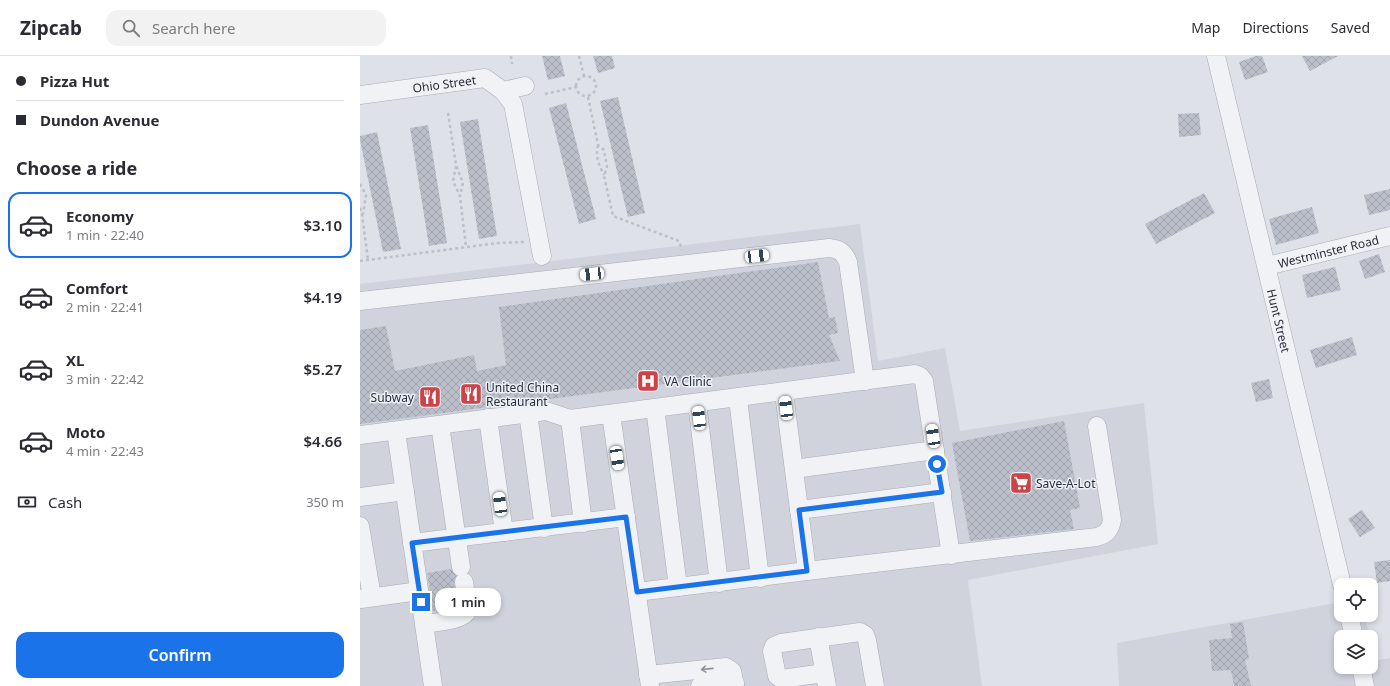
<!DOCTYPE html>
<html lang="en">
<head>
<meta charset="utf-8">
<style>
  body { margin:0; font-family:"Noto Sans",sans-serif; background:#f2f2f3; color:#2b2b33; height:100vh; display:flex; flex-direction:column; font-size:15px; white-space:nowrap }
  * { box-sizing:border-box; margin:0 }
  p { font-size:13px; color:#7c7c81 }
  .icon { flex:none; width:22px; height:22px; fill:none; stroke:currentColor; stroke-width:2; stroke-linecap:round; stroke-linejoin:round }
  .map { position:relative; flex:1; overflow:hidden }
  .side { display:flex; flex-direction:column; background:#fff; width:360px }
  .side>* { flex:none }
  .top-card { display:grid; align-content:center; height:88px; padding:0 16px; background:#fff }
  .buttons { position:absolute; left:974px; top:522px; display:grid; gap:8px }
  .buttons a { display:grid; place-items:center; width:44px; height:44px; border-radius:8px; background:#fff; box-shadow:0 2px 6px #0003; font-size:20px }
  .end { position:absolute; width:18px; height:18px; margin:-9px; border:5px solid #1a73e8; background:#fff; box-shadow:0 0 0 2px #fff }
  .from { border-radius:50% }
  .bubble { position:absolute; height:28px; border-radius:12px; background:#fff; box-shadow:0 2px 6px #0003; font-size:13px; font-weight:600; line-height:28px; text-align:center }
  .car { position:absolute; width:12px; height:24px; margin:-12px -6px; border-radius:5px; box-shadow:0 0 3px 1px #0007; background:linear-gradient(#fff 24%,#345 0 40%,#fff 0 76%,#345 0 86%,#fff 0) }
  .top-card b { display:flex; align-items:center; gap:14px; height:38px; font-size:15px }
  .top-card b+b { border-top:1px solid #e1e1e2 }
  .top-card i { width:10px; height:10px; background:#2b2b33 }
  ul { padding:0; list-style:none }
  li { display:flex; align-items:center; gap:12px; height:66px; margin:0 8px 6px; padding:0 8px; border:2px solid transparent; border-radius:12px }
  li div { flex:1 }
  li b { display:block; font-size:15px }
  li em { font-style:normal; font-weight:600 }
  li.current { border-color:#1a73e8 }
  li>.icon { width:36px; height:36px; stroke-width:1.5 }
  h2 { padding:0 16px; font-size:18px; line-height:48px }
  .pay { display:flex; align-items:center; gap:10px; height:44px; padding:0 16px; font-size:15px }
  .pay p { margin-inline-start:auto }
  .primary-button { display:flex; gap:8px; margin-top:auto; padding:8px 16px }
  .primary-button a { flex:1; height:46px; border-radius:12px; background:#1a73e8; color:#fff; font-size:16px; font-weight:600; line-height:46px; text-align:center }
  header { display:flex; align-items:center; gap:24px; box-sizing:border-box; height:56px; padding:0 20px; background:#fff; border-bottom:1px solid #e1e1e2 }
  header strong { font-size:19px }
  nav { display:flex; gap:22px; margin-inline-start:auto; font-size:14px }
  .search { width:280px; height:36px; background:#f2f2f3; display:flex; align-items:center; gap:10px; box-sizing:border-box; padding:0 14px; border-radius:12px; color:#7c7c81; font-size:15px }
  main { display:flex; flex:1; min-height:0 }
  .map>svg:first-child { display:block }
</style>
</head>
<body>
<header>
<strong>Zipcab</strong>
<div class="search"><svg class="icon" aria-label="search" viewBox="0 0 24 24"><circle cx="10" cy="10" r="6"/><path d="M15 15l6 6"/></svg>Search here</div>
<nav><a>Map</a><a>Directions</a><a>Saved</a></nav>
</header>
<main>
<section class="side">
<div class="top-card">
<b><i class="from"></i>Pizza Hut</b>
<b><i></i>Dundon Avenue</b>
</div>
<h2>Choose a ride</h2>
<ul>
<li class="current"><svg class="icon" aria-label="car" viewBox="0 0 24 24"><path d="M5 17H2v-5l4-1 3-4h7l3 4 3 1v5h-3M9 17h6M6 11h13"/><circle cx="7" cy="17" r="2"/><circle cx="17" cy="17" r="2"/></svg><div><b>Economy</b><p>1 min · 22:40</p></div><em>$3.10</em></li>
<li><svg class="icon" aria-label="car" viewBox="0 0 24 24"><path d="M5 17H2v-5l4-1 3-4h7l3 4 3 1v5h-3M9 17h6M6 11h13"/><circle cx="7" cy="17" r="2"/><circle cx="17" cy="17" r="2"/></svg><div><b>Comfort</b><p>2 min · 22:41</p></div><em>$4.19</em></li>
<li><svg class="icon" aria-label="car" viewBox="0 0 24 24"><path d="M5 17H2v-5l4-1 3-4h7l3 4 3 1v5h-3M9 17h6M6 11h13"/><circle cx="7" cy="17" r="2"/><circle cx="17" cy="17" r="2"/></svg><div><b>XL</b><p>3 min · 22:42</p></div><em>$5.27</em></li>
<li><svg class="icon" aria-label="car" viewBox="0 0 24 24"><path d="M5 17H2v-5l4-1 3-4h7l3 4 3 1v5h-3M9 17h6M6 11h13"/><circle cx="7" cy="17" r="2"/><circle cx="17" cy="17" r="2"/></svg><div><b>Moto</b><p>4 min · 22:43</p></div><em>$4.66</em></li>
</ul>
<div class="pay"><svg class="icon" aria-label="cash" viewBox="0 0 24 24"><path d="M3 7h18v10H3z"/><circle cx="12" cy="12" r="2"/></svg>Cash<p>350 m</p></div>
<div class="primary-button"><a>Confirm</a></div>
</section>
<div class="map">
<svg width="1030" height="630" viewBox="0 0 1030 630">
  <defs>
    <pattern id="building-cross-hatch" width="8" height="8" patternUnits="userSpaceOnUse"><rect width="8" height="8" fill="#bbbfca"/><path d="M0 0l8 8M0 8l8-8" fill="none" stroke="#a1a4af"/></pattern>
  </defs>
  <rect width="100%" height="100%" fill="#dee1e7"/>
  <path fill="#d0d3dc" d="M 500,168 L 518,305 L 585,292 L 600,375 L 784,347 L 798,488 L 608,524 L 622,630 L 0,630 L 0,228 Z
    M 981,546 L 981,559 L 1003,559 L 1011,581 L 981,581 L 981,611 L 1011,611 L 1011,582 L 1018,604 L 1030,602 L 1030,630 L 759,630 L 757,587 Z"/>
  <path fill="url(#building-cross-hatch)" d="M 182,0 L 200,0 L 205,20 L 188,24 Z
    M 233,0 L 252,0 L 255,12 L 238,17 Z
    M 896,0 L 902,0 L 908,16 L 885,24 L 879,6 Z
    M 942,0 L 978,0 L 950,15 Z
    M 258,41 L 285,157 L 268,161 L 240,45 Z
    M 206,47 L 236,163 L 219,168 L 189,52 Z
    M 839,57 L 841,79 L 819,81 L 818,58 Z
    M 118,63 L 137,180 L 119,183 L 100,66 Z
    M 68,69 L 87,187 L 69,190 L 50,72 Z
    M 17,76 L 41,193 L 23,196 L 0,84 L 0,80 Z
    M 1030,133 L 1030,154 L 1009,159 L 1004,139 Z
    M 844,137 L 855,157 L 796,188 L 785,168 Z
    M 952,151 L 959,177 L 916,189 L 909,163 Z
    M 1019,198 L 1025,216 L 1005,223 L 999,205 Z
    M 458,206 L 469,262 L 475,261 L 478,277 L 469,279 L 480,305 L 0,368 L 0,274 L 26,270 L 35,315 L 114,299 L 117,315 L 146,309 L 139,251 Z
    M 975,211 L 981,234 L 947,242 L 942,219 Z
    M 992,281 L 997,299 L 956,312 L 950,294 Z
    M 909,323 L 913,342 L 896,346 L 891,327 Z
    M 704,365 L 720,452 L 710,454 L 714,473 L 610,485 L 592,387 Z
    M 1002,454 L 1015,472 L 1000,481 L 988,463 Z
    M 1030,504 L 1030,525 L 1017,527 L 1014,506 Z
    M 91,513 L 96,520 L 94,527 L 97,551 L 73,555 L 67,517 Z
    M 883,566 L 889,603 L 885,604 L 891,630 L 874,630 L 871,614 L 852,615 L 849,584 L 872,582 L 870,568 Z"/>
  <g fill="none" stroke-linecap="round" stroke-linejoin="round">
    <g stroke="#a7abb4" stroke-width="19">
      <g id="minor">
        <path id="s1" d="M 856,0 L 982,529"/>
        <path d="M 143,35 L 153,48 L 182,200"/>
        <path id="s2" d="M 0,39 L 125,22 L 143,35 L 165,30"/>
        <path id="s3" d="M 907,210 L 1030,180"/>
        <path d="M 0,245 L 469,192 C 479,193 484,196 488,206 L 505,325"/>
        <path d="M 378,343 L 400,522"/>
        <path d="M 337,347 L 359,527"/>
        <path d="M 295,352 L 318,531"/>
        <path d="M 168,357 L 184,472"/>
        <path d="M 251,358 L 290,630"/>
        <path d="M 128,362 L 144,476"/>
        <path d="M 210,363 L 223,467"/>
        <path d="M 80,369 L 101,511"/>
        <path d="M 36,375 L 73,630"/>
        <path d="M 0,379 L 186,355 L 210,363 L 555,318 L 560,320 L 564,325 L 591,499"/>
        <path d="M 434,413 L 575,394"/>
        <path d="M 0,441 L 45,435"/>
        <path d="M 439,454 L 582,436"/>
        <path d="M 0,470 L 12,541"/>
        <path d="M 52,487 L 266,461"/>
        <path d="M 447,515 L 737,481 C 747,478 750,474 752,464 L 737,370"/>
        <path d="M 277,536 L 447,515 L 424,337"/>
        <path d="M 1,543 L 59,535"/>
        <path d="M 989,559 L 994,581"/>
        <path d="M 64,568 C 75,566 104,565 108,554 L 104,526"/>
        <path d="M 458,581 L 467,630"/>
        <path d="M 1001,611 L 1005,630"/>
        <path d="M 464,617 L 422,623 L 417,620 L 412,595 L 414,590 L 421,587 L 500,576 L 505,579 L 507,584 L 515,630"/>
        <path d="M 288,619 L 366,611 L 372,615 L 375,630"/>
        <path d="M 340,630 L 375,627"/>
      </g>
    </g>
    <path stroke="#bcbfc6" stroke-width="2.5" stroke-dasharray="3 3" stroke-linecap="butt" d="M 151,0 L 152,8
      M 219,0 L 224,20
      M216 30a10 10 0 1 1 20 0a10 10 0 1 1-20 0Z
      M 185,38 L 216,31
      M 228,41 L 238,89 L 244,94 L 247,111 L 244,120 L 253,160 L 319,185 L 322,194
      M 88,57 L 96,109 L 103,127 L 100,140
      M 238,89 C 235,101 239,109 244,119
      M 96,110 L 93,125 L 100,140 L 106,191
      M 0,128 L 6,139 L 3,158
      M 0,152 L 2,158 L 8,204
      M 0,205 L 138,187 L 164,186"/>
    <use href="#minor" stroke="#f1f2f6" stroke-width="18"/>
  </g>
  <defs><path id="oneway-shaft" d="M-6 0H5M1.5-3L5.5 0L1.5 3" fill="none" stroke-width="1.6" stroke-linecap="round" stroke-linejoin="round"/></defs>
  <use stroke="#8c909a" href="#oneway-shaft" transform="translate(347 613) rotate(174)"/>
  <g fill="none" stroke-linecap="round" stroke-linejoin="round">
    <path stroke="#1a73e8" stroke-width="5" d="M 61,546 L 52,487 L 266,461 L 277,536 L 447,515 L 439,454 L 582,436 L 577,408"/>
  </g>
  <defs>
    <g id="hospital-square" transform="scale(1.15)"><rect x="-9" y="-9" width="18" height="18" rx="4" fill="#cc4348" stroke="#edf0f5"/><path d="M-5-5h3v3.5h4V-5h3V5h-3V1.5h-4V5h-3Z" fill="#fff"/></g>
    <g id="restaurant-square" transform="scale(1.15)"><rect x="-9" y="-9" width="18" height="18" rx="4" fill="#cc4348" stroke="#edf0f5"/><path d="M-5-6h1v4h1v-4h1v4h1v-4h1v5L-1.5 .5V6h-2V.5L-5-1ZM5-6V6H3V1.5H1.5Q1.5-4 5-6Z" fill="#fff"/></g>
    <g id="supermarket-square" transform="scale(1.15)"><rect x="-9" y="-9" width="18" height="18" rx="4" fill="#cc4348" stroke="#edf0f5"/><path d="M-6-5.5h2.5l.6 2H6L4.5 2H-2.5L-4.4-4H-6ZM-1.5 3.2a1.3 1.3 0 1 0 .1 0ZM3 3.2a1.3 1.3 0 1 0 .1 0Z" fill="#fff"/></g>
  </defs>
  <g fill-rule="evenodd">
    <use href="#hospital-square" x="288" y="325"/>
    <use href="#restaurant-square" x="111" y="338"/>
    <use href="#restaurant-square" x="70" y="341"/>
    <use href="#supermarket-square" x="661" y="427"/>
  </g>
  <g text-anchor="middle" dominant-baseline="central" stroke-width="3" stroke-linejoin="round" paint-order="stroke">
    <g font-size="12" fill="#272d3e" stroke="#edf0f5">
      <text stroke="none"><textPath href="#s2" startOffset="85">Ohio Street</textPath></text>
      <text stroke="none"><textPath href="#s3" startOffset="63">Westminster Road</textPath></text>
      <text stroke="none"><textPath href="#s1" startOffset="272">Hunt Street</textPath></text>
    </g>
    <g font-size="12" fill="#272d3e" stroke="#edf0f5" text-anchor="start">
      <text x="304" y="325">VA Clinic</text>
      <text x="126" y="331">United China<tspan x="126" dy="14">Restaurant</tspan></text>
      <text x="54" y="341" text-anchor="end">Subway</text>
      <text x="676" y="427">Save-A-Lot</text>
    </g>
  </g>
</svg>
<div class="buttons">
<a><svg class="icon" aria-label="locate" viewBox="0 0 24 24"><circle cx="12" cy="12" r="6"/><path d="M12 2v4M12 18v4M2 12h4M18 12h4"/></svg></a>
<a><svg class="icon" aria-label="layers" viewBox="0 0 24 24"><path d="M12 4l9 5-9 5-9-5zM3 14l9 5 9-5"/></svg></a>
</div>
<i class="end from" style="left:577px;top:408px"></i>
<i class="end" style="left:61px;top:546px"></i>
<div class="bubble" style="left:75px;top:532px;width:66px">1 min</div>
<i class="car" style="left:397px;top:200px;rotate:83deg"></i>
<i class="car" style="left:232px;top:218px;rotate:264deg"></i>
<i class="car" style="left:426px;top:352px;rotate:353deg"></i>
<i class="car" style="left:339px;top:362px;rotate:353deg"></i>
<i class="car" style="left:573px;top:380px;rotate:351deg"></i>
<i class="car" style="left:257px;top:402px;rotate:171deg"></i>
<i class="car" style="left:140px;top:448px;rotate:352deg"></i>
</div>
</main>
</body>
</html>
